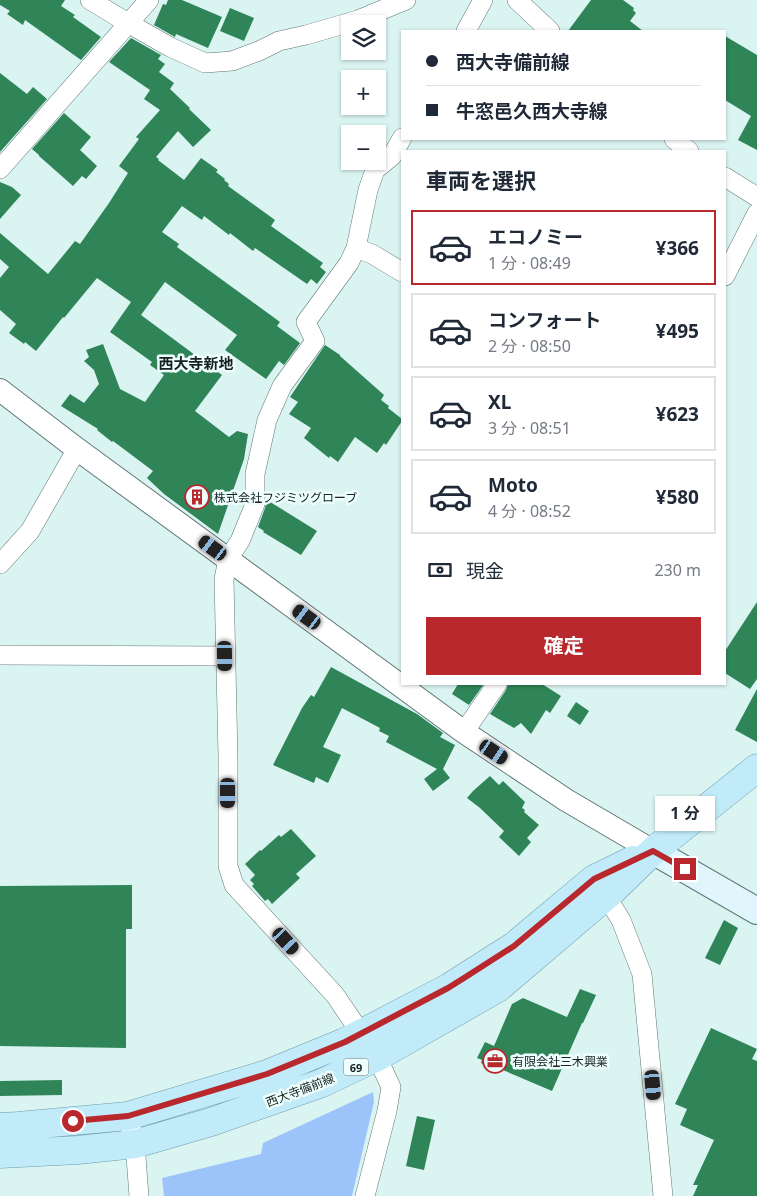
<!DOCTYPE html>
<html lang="ja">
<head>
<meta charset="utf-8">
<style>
  body { margin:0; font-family:"Noto Sans","Noto Sans JP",sans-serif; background:#f2f2f3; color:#1f2937; height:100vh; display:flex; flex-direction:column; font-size:19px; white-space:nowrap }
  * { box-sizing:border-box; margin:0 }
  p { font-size:16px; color:#747a83 }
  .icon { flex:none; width:28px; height:28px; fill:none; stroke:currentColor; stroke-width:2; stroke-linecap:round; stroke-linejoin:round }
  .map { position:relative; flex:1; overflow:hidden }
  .details { position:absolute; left:401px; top:150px; width:325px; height:535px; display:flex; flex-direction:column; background:#fff; border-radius:0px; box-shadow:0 1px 4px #0004 }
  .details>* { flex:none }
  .top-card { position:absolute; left:401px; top:30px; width:325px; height:110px; border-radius:0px; box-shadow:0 1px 4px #0004; display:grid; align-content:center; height:110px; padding:0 25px; background:#fff }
  .tools { position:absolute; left:341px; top:15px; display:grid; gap:10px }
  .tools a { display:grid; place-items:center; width:45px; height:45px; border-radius:0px; background:#fff; box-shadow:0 1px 4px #0004; font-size:25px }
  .end { position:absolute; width:22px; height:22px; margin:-11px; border:6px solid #b8282d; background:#fff; box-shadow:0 0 0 2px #fff }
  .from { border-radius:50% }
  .bubble { position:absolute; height:35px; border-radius:0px; background:#fff; box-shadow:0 1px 4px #0004; font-size:16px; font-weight:700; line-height:35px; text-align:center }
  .car { position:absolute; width:15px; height:30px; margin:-15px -8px; border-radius:6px; box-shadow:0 0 4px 1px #0007; background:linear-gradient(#222 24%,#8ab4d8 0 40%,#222 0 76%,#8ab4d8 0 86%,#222 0) }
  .top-card b { display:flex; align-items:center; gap:18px; height:48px; font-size:19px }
  .top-card b+b { border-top:1px solid #e0e1e3 }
  .top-card i { width:12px; height:12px; background:#1f2937 }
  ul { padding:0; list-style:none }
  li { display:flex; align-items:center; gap:15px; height:75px; margin:0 10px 8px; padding:0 15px; border:2px solid #e0e1e3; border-radius:0px }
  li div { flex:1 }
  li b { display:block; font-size:19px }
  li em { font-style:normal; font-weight:700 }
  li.on { border-color:#b8282d }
  li>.icon { width:45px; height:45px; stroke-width:1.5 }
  h2 { padding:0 25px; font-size:22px; line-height:60px }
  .pay { display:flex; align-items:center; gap:12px; height:55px; padding:0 25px; font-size:19px }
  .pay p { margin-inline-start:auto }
  .button { display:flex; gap:10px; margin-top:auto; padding:10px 25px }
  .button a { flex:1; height:58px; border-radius:0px; background:#b8282d; color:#fff; font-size:20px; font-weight:700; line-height:58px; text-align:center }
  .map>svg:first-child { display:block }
</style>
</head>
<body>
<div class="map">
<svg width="757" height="1196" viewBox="0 0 757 1196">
  <rect width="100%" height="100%" fill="#daf4f2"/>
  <path fill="#9cc4fa" d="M 373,1092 L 374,1102 L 352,1196 L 164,1196 L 162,1178 L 261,1154 L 263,1143 Z"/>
  <path fill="#2f8558" d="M 0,0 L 65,0 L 61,6 L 75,15 L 73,17 L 101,37 L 81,60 L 25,20 L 23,25 L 7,14 L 10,11 L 0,5 Z
    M 168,0 L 182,0 L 222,17 L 208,48 L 176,34 L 175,37 L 154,25 L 163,4 L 166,5 Z
    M 591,0 L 623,0 L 634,8 L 633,10 L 636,13 L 630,21 L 643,31 L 568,31 Z
    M 230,8 L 254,18 L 244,41 L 220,31 Z
    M 725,36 L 757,55 L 757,150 L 738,140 L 751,116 L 725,100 Z
    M 131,38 L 161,55 L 158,59 L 165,64 L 159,72 L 174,83 L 170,89 L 190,108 L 189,109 L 211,130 L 193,147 L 178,131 L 156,157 L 159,159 L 158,160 L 184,180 L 201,158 L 218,170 L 216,172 L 225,179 L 224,180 L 229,184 L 228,186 L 275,220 L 271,226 L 323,263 L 320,267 L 326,272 L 317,284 L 311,279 L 307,284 L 255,248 L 253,251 L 230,233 L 229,235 L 204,216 L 202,220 L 182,206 L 162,232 L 179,244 L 177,247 L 280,322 L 277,326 L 300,343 L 284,365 L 279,361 L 266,379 L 225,350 L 237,335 L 165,282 L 141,315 L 222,375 L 195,411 L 229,437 L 237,431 L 248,434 L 244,459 L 218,534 L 164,494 L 147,478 L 153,471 L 113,441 L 112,442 L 97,430 L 98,429 L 61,406 L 70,394 L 84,403 L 99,384 L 94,370 L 84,361 L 89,357 L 86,350 L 103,344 L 120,389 L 145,402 L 164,375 L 150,365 L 152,362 L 110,332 L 131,302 L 97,278 L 64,318 L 63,317 L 36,351 L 25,342 L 24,344 L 9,333 L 16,324 L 0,310 L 0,278 L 9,267 L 0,259 L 0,233 L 48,274 L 75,241 L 80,244 L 109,203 L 128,173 L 119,166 L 139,139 L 136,137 L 160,110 L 144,99 L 150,90 L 109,62 Z
    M 0,73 L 27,94 L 33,87 L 47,99 L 0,152 Z
    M 64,113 L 91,137 L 80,150 L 97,166 L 86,179 L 82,176 L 73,186 L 39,156 L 39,155 L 32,149 Z
    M 0,182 L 12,187 L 21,195 L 0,219 Z
    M 325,345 L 340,355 L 340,356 L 384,395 L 381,400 L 389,406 L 388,408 L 402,419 L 402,421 L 386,445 L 384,443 L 377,453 L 355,437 L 338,462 L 330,456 L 329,458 L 304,438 L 311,428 L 289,414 L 298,402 L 290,397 Z
    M 267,500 L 317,531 L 301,555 L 263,532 L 264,531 L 258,527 L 265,508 Z
    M 757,602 L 757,679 L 750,689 L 725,673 L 725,651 Z
    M 331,667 L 417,714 L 443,733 L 440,737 L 455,745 L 443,769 L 450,778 L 433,791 L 424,779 L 437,769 L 386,742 L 389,736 L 379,731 L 380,728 L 342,708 L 323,747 L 341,755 L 328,783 L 316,777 L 314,783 L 273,765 L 302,708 L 311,695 L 314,697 Z
    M 458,684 L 484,684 L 469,705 L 452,694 Z
    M 508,684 L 542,684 L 561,696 L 550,713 L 546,710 L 531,734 L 521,723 L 514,728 L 490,714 L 506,690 Z
    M 757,689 L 757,742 L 735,730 Z
    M 576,702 L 589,711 L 580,725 L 567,716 Z
    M 490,776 L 499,785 L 503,781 L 525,802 L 522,808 L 525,810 L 524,812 L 539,825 L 527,838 L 531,842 L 519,856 L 499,837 L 504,831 L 480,808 L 467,798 L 473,791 Z
    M 291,829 L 316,856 L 296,874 L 300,878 L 272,904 L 268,899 L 265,901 L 252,886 L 254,884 L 250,880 L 255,875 L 245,864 L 260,850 L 261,851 L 279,835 L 281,837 Z
    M 132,885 L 132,929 L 126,929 L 126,1048 L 0,1046 L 0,886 Z
    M 724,920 L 738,928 L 720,965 L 705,958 Z
    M 580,989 L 596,995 L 583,1023 L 582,1023 L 552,1091 L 496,1067 L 495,1070 L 481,1063 L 482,1060 L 477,1058 L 485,1042 L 494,1046 L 512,1004 L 523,998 L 567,1017 Z
    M 711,1028 L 757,1049 L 752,1059 L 757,1061 L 757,1196 L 693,1196 L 698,1185 L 693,1185 L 714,1140 L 680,1125 L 687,1109 L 675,1104 Z
    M 62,1080 L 62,1095 L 0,1096 L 0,1081 Z
    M 417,1116 L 435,1120 L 424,1170 L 406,1166 Z"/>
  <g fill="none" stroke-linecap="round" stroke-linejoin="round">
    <g stroke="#607775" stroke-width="20">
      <path id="minor" d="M 90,0 L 128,23 L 170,47 L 205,63 L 232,61 L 259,51 L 279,41 L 306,35 L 358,20 L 406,0
        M 517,0 L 550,31
        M 466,31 L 483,0
        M 674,139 L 689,151
        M 0,169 L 149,0
        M 725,177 L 757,197
        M 356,248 L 368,190 L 375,170 L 392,156 L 402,138
        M 725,276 L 757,213
        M 0,564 L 30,531 L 77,449
        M 0,655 L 225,656
        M 464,732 L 497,684
        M 606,896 L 621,920 L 642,974 L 663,1196
        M 128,1116 L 135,1144 L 139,1196
        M 365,1196 L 387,1111 L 391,1087 L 377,1057 L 335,995 L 234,885 L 228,866 L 228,757 L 224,579 L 228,559 L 240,541 L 255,504 L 255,474 L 267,420 L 282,386 L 315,341 L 306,322 L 349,263 L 356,248 L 372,254 L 402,272"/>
    </g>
    <g stroke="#607775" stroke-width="24">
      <path id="tertiary" d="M 0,390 L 77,449 L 464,732 L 566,800 L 653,851"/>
    </g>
    <g stroke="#607775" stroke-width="28">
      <path id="secondary" d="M 653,851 L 757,911"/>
    </g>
    <g stroke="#6c9cac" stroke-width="29">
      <path id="primary" d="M 0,1127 L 18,1126 L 128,1116 L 267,1074 L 345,1042 L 448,988 L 514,946 L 594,879 L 633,860
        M 0,1154 L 78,1150 L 135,1144 L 211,1122 L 322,1083 L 377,1057 L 498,988 L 613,890 L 653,851 L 757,768"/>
    </g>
    <use href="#minor" stroke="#fff" stroke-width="19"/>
    <use href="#tertiary" stroke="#fff" stroke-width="22"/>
    <use href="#secondary" stroke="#e1f5fd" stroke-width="26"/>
    <use href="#primary" stroke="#c2ebfa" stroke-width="28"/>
  </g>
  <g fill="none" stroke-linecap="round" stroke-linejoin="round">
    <path stroke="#b8282d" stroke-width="6" d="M 73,1121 L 128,1116 L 267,1074 L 345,1042 L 448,988 L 464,978 L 514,946 L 594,879 L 653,851 L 685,869"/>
  </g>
  <defs>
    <g id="building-ring" transform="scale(1.25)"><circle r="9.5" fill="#effffd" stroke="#b8282d" stroke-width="1.5"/><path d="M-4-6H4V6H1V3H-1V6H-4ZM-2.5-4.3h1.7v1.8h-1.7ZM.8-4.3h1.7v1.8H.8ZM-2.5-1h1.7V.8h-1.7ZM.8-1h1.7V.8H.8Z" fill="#b8282d"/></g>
    <g id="office-ring" transform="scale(1.25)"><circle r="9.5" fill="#effffd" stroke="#b8282d" stroke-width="1.5"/><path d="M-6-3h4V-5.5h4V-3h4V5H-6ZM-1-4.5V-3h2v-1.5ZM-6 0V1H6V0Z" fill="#b8282d"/></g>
  </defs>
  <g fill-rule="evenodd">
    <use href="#building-ring" x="197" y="497"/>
    <use href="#office-ring" x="495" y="1061"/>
  </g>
  <g text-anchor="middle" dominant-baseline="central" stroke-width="5" stroke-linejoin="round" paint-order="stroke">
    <rect fill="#effffd" stroke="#586462" stroke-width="1" x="343.5" y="1058.5" width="25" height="17" rx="4"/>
    <g font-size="11" font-weight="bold" fill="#172120">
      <text x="356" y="1067">69</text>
    </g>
    <g font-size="12" fill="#172120" stroke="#effffd" text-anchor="start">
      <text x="214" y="497">株式会社フジミツグローブ</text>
      <text x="512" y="1061">有限会社三木興業</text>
    </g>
    <g font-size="12" fill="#172120" stroke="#effffd">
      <text transform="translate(300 1090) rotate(-21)">西大寺備前線</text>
    </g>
    <g font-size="15" font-weight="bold" fill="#172120" stroke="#effffd">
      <text x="196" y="363">西大寺新地</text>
    </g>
  </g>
</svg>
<div class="tools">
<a><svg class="icon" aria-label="layers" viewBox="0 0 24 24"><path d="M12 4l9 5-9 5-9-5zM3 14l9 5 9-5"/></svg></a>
<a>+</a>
<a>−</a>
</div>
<i class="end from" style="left:73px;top:1121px"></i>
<i class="end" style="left:685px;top:869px"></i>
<div class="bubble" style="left:655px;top:796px;width:60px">1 分</div>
<i class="car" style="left:213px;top:548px;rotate:306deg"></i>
<i class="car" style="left:307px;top:617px;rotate:306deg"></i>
<i class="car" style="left:225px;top:656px;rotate:179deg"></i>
<i class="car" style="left:494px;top:752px;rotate:124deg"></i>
<i class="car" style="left:228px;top:793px;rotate:180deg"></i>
<i class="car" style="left:286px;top:941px;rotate:137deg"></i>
<i class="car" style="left:653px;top:1085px;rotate:175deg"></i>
<div class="top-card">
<b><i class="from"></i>西大寺備前線</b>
<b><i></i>牛窓邑久西大寺線</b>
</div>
<section class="details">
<h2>車両を選択</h2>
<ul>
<li class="on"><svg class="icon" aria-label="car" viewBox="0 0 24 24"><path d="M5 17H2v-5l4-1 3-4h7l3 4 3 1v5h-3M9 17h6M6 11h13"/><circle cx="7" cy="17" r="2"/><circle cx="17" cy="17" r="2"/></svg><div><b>エコノミー</b><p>1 分 · 08:49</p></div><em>¥366</em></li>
<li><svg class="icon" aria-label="car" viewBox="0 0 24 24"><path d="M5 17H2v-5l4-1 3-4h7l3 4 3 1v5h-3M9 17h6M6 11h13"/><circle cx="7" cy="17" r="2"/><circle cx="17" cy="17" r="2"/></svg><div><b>コンフォート</b><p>2 分 · 08:50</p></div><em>¥495</em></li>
<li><svg class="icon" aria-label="car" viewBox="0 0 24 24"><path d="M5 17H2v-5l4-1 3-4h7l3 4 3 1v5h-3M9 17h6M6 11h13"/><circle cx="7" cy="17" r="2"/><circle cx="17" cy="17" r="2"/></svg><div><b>XL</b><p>3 分 · 08:51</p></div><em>¥623</em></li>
<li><svg class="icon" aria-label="car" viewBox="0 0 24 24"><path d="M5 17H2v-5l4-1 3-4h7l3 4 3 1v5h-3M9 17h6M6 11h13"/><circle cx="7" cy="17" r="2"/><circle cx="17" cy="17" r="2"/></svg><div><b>Moto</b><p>4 分 · 08:52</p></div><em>¥580</em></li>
</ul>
<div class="pay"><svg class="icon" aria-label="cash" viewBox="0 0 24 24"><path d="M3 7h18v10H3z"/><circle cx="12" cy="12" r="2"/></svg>現金<p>230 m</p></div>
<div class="button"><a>確定</a></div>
</section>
</div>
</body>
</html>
